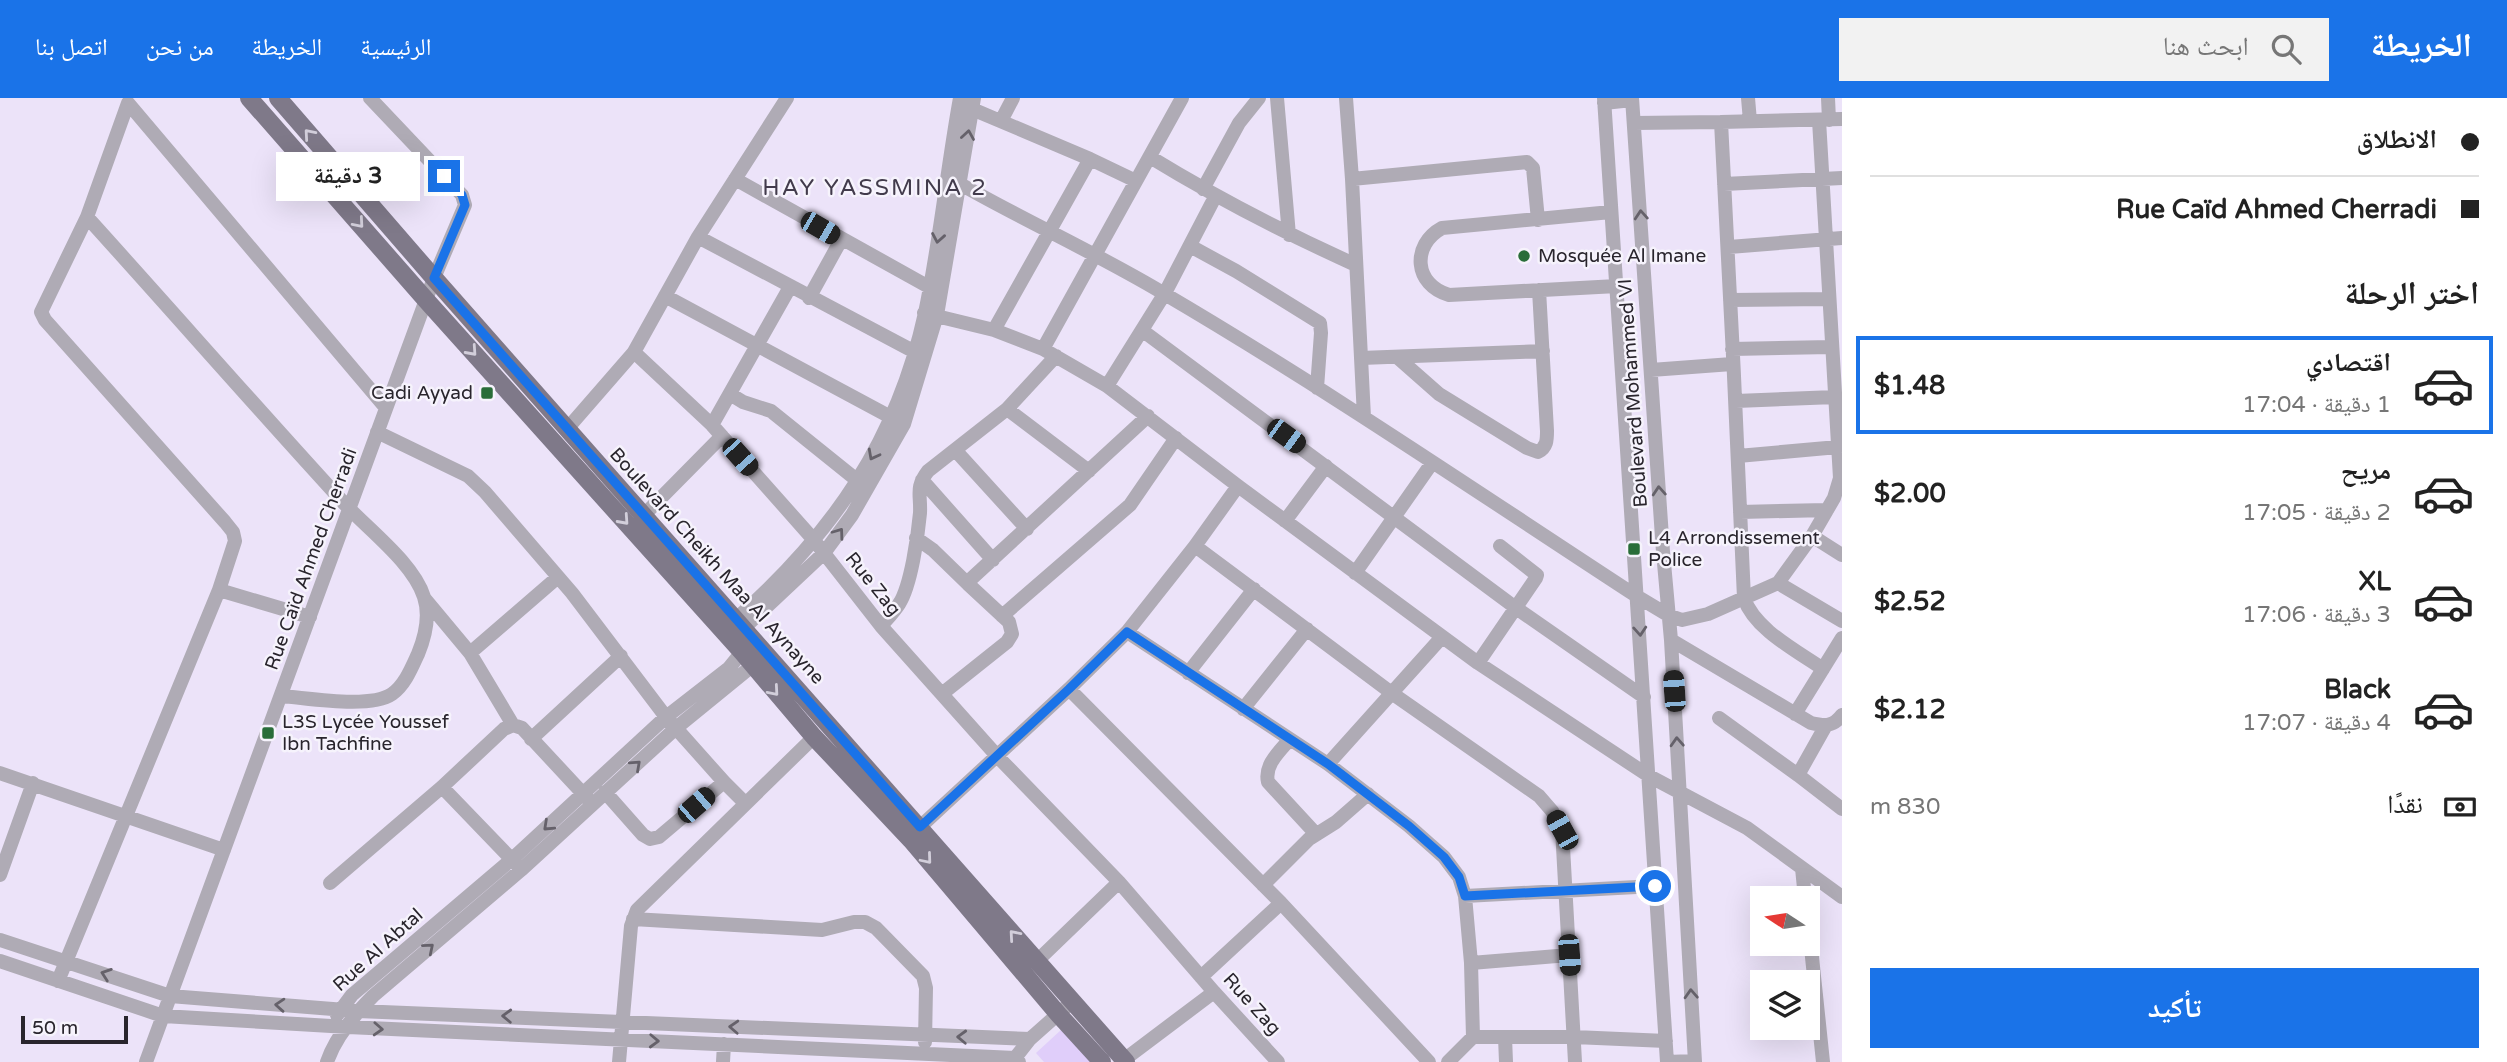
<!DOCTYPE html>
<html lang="ar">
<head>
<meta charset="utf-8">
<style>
  body { margin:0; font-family:"Varela Round","Noto Naskh Arabic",sans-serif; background:#f2f2f2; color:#222; direction:rtl; height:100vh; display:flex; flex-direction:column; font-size:26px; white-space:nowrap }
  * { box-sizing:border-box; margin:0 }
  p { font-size:23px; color:#767676 }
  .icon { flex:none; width:38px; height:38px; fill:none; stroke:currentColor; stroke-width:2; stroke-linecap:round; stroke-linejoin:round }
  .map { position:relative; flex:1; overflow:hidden; direction:ltr }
  .panel { display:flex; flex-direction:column; background:#fff; width:665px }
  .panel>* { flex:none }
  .banner { display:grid; align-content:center; height:154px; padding:0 28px; background:#fff }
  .needle { width:46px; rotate:282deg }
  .tools { position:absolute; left:1750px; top:788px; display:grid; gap:14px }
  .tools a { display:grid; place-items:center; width:70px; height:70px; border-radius:0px; background:#fff; box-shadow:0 7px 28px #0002; font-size:35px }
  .scale { position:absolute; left:21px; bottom:18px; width:107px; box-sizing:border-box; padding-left:7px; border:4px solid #29252d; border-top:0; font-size:19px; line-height:24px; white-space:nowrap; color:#29252d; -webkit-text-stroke:5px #f6f3fc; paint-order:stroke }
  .end { position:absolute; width:32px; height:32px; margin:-16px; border:9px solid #1a73e8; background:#fff; box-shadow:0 0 0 4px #fff }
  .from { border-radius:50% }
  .bubble { position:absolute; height:49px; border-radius:0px; background:#fff; box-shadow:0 7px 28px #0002; font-size:23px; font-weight:700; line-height:49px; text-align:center; direction:rtl }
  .car { position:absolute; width:21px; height:42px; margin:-21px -10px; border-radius:9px; box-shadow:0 0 5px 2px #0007; background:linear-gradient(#222 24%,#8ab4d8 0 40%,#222 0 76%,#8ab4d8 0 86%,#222 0) }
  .banner b { display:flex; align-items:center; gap:24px; height:66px; font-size:26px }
  .banner b+b { border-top:2px solid #e0e0e0 }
  .banner i { width:18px; height:18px; background:#222 }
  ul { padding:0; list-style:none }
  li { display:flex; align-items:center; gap:21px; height:98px; margin:0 14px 10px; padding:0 14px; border:4px solid transparent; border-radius:0px }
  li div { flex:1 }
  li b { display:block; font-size:26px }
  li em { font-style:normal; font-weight:700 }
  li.on { border-color:#1a73e8 }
  li>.icon { width:63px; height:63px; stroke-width:1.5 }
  h2 { padding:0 28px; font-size:32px; line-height:84px }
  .pay { display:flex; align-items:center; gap:18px; height:77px; padding:0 28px; font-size:26px }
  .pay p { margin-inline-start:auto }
  .button { display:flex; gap:14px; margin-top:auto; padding:14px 28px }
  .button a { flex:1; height:80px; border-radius:0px; background:#1a73e8; color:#fff; font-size:28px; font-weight:700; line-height:80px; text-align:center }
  header { display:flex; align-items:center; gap:42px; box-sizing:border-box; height:98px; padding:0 35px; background:#1a73e8; color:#fff }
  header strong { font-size:33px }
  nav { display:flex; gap:38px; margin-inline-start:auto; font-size:24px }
  .search { width:490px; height:63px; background:#f2f2f2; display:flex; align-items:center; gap:18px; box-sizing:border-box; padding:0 24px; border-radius:0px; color:#767676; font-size:26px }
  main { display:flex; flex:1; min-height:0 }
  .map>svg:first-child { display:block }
</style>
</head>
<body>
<header>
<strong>الخريطة</strong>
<div class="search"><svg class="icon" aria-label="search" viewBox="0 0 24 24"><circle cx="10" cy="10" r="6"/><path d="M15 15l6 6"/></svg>ابحث هنا</div>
<nav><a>الرئيسية</a><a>الخريطة</a><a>من نحن</a><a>اتصل بنا</a></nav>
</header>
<main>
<section class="panel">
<div class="banner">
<b><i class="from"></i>الانطلاق</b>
<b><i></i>Rue Caïd Ahmed Cherradi</b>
</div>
<h2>اختر الرحلة</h2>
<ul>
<li class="on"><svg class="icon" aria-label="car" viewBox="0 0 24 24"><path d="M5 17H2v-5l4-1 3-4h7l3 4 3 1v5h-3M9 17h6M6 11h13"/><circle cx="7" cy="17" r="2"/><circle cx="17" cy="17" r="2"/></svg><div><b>اقتصادي</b><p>1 دقيقة · 17:04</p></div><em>$1.48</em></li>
<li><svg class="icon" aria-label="car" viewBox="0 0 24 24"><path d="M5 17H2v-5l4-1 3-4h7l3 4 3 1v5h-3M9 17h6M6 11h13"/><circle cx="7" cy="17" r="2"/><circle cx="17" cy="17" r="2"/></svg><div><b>مريح</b><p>2 دقيقة · 17:05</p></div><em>$2.00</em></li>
<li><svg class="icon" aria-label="car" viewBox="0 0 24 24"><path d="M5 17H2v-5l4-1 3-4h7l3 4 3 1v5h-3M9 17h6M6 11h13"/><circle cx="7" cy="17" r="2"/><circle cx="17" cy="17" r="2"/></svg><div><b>XL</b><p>3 دقيقة · 17:06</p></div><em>$2.52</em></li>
<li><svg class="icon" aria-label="car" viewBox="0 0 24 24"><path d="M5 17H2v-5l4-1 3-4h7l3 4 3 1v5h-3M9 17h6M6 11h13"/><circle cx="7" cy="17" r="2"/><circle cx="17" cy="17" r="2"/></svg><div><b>Black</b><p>4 دقيقة · 17:07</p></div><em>$2.12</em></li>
</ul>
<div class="pay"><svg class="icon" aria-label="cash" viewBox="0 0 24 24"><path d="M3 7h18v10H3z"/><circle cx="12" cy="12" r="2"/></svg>نقدًا<p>830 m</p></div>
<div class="button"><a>تأكيد</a></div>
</section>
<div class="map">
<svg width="1842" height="964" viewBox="0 0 1842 964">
  <rect width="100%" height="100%" fill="#ece3f9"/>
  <path fill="#e0cefa" d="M 1061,932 L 1091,964 L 1044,964 L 1036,955 Z"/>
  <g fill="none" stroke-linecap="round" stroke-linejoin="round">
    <path stroke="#afabb5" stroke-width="14" d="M 787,0 L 698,139 L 634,254 L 712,327 L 813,441 L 881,528 L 998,659 L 1119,784 L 1214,894 L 1278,964
      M 1277,0 L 1289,137
      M 1346,0 L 1352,81 L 1364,319
      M 1604,0 L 1667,964
      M 1632,0 L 1663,454 L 1671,542 L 1695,964
      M 1748,0 L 1750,23
      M 1828,0 L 1829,22
      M 1604,5 L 1632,2
      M 972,11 L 1090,61 L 994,232
      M 1001,23 L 1013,0
      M 1634,25 L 1721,24
      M 1150,59 C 1217,100 1285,135 1356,167
      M 1090,61 L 1136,83
      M 948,79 C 1018,120 1093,153 1163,195 C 1325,290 1480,396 1638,499 L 1668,517 L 1682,522 L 1708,516 L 1778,485 L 1812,438 L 1834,400 L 1840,380 L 1819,22
      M 735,81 L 929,189
      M 1352,81 L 1527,64 L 1533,70 L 1538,122
      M 1724,86 L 1842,80
      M 1203,91 L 1239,25 L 1259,0
      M 1611,114 L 1442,130 C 1411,147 1414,187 1449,197 L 1617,188
      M 87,119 C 172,213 256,309 342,403 C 366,430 413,464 424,499 C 430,517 425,539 418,556 C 412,569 405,587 392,596 C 370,611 309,600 282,598
      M 698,139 L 915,254
      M 1190,148 L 1236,173 L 1320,225 L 1321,235 L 1317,290
      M 1729,149 L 1842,140
      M 665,198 L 898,323
      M 809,200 L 841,142
      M 1730,202 L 1828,201
      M 924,215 L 994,232 L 1043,251 L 1107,288 L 1238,388 L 1478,565 L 1649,678 L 1747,730 L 1842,799
      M 1143,233 L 1516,510 L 1644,599
      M 1043,251 L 1182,0
      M 1732,251 L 1831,249
      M 1397,259 L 1439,296 L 1527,350 L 1538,354 C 1547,349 1547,342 1547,333 L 1539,192
      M 1361,260 L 1543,253
      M 1651,272 L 1732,266
      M 1107,288 L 1165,195 L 1215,99
      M 730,296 L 743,304 L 771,313 L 858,383
      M 1736,303 L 1835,299 L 1842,302
      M 1007,311 L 1089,373
      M 712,327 L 790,189
      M 567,331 L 634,254
      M 377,334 L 468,378 L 485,394 L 572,495 L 666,619 L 724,684 L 659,739 L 650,741 L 643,737 L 605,694
      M 956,353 L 1027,431
      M 1738,358 L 1838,349
      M 922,382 L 993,462
      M 1740,414 L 1827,412
      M 644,417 L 722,338
      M 1285,423 L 1326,368
      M 1812,438 L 1842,457
      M 916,440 L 933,452 L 968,486
      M 1195,448 L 1393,596 L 1539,698 L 1552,713 L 1562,731 L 1575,964
      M 1355,475 L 1432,365
      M 1778,485 L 1842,523
      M 219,492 L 310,519
      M 425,501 L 470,555 L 513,627
      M 1002,518 L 1130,407 L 1176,340
      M 736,521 C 833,435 897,343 925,215 C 940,144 947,71 960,0
      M 881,528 C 887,521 894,514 899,506 C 911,488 918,437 920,415 C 921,396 915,390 928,373 L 1007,311 L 1056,258
      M 744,530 L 824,455 L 852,417 L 904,326 L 937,217 L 974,0
      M 1127,534 L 1328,666 L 1409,728 L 1444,759 L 1459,779 L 1465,798 L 1471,865 L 1473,939 L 1448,964
      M 1671,542 L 1811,625 C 1825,628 1833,629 1842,617
      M 470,555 L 558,479
      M 1478,565 L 1536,480 L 1537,477 L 1500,448
      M 1823,571 C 1797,553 1754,531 1744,500 C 1737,341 1730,183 1721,24 L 1842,21
      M 1188,575 L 1254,491
      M 1069,591 L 1281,805 L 1429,964
      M 943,595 L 1007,544 L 1012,536 L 1009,524 L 968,486 L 971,481 L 1148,318
      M 1243,611 L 1307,531
      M 1795,616 L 1842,540
      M 1719,620 L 1798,677
      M 1825,629 L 1798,677 L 1842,711
      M 531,641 L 621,558
      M 1290,641 C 1279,654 1264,667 1268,684 L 1316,736
      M 1328,666 L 1442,539
      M 0,675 L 224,752
      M 724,684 L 745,705
      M 442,689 L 518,768
      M 920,729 L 1069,591 L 1127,534 L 1195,448 L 1238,388
      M 1802,770 L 1805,800
      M 0,777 L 33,685
      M 330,785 L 442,689 L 504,631 L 513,627 L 522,630 L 588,701
      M 1263,787 L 1309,741 L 1336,724 L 1368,696
      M 1465,798 L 1655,788
      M 633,821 L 822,832 L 854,824 L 865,824 L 876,830 L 923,878 L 926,890 L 925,944
      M 1808,821 L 1823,964
      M 0,842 L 170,898 L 358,913 L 1030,941
      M 0,863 L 163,918 L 348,929 L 1015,960
      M 1037,863 L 1119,784
      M 1471,865 L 1569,857
      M 1201,879 L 1281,805
      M 58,883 L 219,492 L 235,443 L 233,434 L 225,424 L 45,222 L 41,214 L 87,119 L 128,5 L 386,310
      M 337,917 L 352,897 L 512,761 L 666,619 L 729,570 L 742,554
      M 1473,939 L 1574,939 L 1666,943
      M 1505,939 L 1506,964
      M 146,964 L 434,180 L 465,107 L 462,97 L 370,0
      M 327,964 C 335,940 355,916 373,898 L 521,772 L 676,630 L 752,568
      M 619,964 L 631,828 L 637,812 L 814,639
      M 723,964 L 724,946
      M 1019,964 L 1015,960 L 1030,941 L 1066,909
      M 1121,964 L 1214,894
      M 1667,964 L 1695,963"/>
    <path stroke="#7f7989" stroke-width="18" d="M 249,0 L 426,202 L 742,554 L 814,639 L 911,742 L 1059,917 L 1102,964
      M 278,0 L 434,180 L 1126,964"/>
  </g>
  <defs><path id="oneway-chevron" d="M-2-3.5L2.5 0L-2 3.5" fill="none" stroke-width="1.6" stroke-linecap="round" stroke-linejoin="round" transform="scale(1.75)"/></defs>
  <g stroke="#d2ceda">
    <use href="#oneway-chevron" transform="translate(309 36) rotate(-131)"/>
    <use href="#oneway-chevron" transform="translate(359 125) rotate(49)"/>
    <use href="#oneway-chevron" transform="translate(472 253) rotate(48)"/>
    <use href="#oneway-chevron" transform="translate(624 422) rotate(48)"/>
    <use href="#oneway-chevron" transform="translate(774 593) rotate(49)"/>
    <use href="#oneway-chevron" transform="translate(927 761) rotate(50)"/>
    <use href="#oneway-chevron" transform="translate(1014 837) rotate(-131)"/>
  </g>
  <g stroke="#65616a">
    <use href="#oneway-chevron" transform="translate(968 37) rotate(-81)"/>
    <use href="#oneway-chevron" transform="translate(1641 117) rotate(-94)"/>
    <use href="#oneway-chevron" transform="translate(938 140) rotate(100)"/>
    <use href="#oneway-chevron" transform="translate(873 357) rotate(118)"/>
    <use href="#oneway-chevron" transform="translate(1659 393) rotate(-94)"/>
    <use href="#oneway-chevron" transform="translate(839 435) rotate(-54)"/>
    <use href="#oneway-chevron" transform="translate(1640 533) rotate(86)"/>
    <use href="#oneway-chevron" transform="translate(1677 644) rotate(-93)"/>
    <use href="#oneway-chevron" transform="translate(636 667) rotate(-42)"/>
    <use href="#oneway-chevron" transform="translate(548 728) rotate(137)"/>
    <use href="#oneway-chevron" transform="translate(429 850) rotate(-40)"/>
    <use href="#oneway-chevron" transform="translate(106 876) rotate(-161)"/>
    <use href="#oneway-chevron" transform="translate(1691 896) rotate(-93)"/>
    <use href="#oneway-chevron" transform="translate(280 907) rotate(-176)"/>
    <use href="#oneway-chevron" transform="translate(507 918) rotate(-178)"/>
    <use href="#oneway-chevron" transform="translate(734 929) rotate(-177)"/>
    <use href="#oneway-chevron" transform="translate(378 931) rotate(3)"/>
    <use href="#oneway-chevron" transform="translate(962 939) rotate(-178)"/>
    <use href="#oneway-chevron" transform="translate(654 943) rotate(2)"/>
  </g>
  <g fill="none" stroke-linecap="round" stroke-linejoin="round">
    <path stroke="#1a73e8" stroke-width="9" d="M 444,78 L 462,97 L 465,107 L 434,180 L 920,729 L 1069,591 L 1127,534 L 1328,666 L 1409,728 L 1444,759 L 1459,779 L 1465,798 L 1655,788"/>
  </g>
  <g fill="#296d39" stroke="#f6f3fc" stroke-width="2.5">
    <circle cx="1524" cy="158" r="7"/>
    <rect x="480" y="288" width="14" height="14" rx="3.5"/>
    <rect x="1627" y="444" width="14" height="14" rx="3.5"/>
    <rect x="261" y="628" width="14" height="14" rx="3.5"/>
  </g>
  <g text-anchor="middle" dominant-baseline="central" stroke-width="5" stroke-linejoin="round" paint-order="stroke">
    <g font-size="19" fill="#29252d" stroke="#f6f3fc" text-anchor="start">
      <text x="1538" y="158">Mosquée Al Imane</text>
      <text x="473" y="295" text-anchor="end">Cadi Ayyad</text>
      <text x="1648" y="440">L4 Arrondissement<tspan x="1648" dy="22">Police</tspan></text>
      <text x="282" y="624">L3S Lycée Youssef<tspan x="282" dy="22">Ibn Tachfine</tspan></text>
    </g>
    <g font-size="19" fill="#29252d" stroke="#f6f3fc">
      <text transform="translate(1633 295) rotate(-94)">Boulevard Mohammed VI</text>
      <text transform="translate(311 461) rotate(-70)">Rue Caïd Ahmed Cherradi</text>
      <text transform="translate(717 468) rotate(48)">Boulevard Cheikh Maa Al Aynayne</text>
      <text transform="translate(873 486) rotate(51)">Rue Zag</text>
      <text transform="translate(378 852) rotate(-42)">Rue Al Abtal</text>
      <text transform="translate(1252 906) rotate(48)">Rue Zag</text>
    </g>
    <g font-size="23" letter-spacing="2" fill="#423b4c" stroke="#f6f3fc">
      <text x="875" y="90">HAY YASSMINA 2</text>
    </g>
  </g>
</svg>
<div class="tools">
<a><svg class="needle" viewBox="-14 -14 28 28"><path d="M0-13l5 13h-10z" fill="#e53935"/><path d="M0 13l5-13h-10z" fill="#767676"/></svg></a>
<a><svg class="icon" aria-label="layers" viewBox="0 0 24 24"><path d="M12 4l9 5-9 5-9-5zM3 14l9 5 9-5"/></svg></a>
</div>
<div class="scale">50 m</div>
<i class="end from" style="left:1655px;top:788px"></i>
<i class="end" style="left:444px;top:78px"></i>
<div class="bubble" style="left:276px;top:54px;width:144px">3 دقيقة</div>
<i class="car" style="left:820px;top:130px;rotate:120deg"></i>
<i class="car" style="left:1286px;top:338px;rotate:126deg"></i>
<i class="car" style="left:740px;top:359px;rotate:138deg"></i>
<i class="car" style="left:1674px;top:593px;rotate:356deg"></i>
<i class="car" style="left:696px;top:707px;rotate:49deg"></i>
<i class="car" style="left:1562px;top:732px;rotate:331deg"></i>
<i class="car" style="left:1569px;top:857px;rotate:176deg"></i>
</div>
</main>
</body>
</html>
